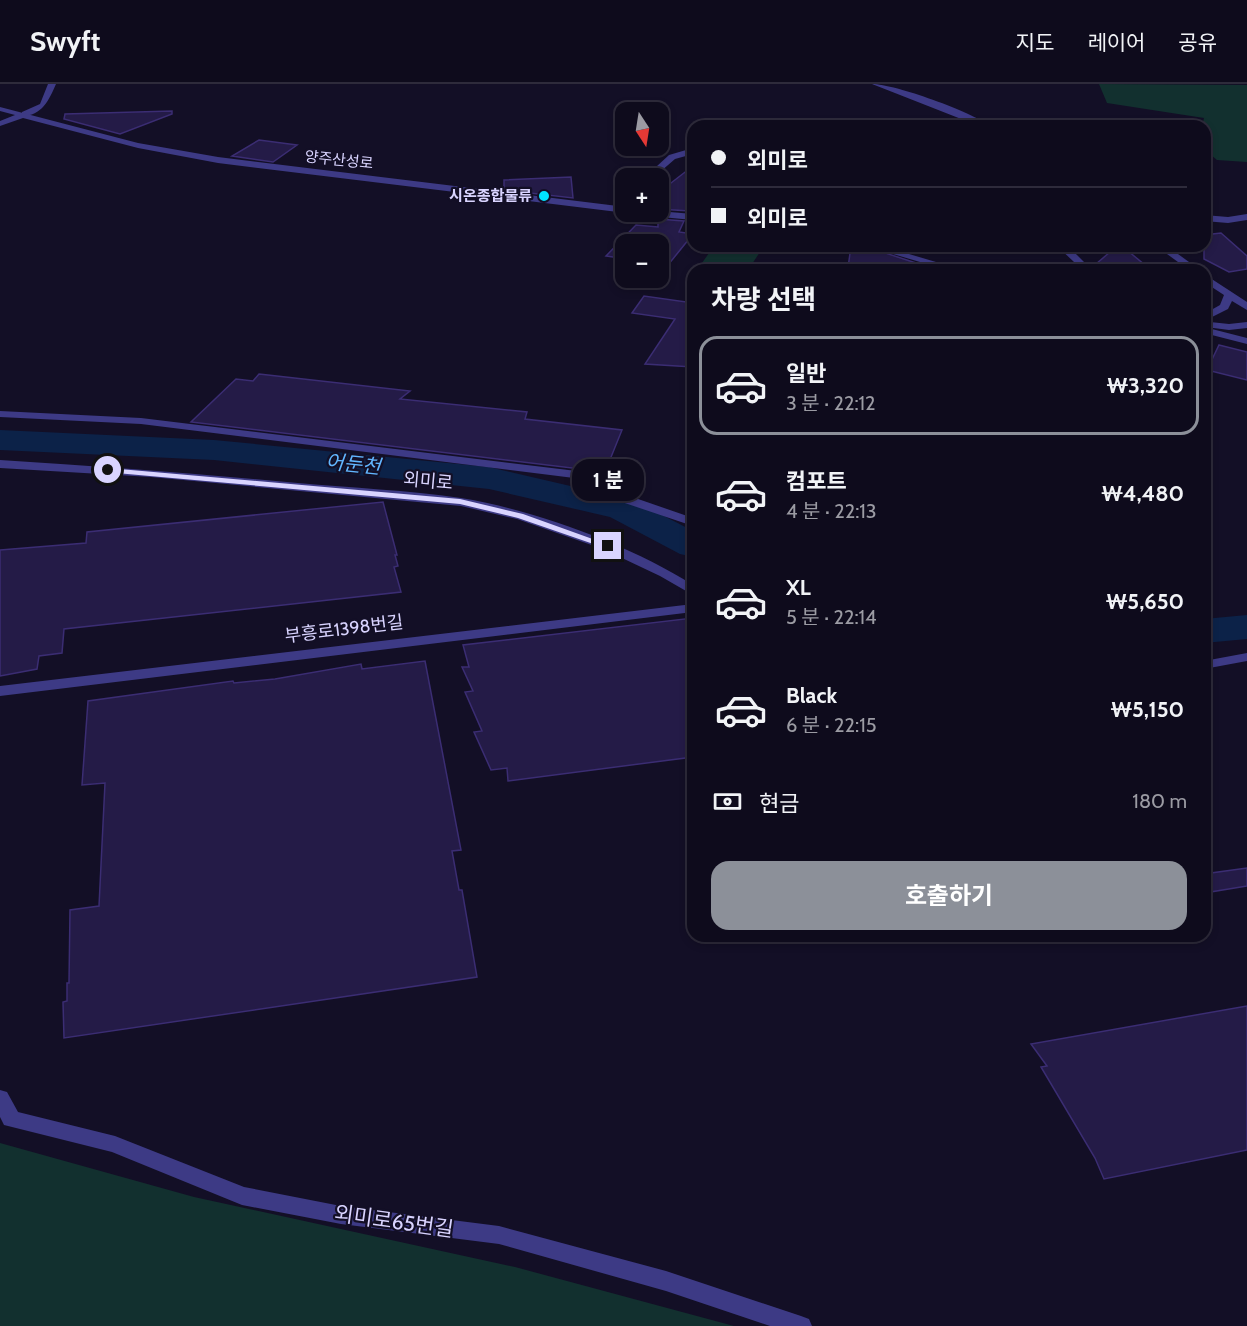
<!DOCTYPE html>
<html lang="ko">
<head>
<meta charset="utf-8">
<style>
  body { margin:0; font-family:Cabin,"Noto Sans KR",sans-serif; background:#1c1929; color:#f1f3f6; height:100vh; display:flex; flex-direction:column; font-size:22px; white-space:nowrap }
  * { box-sizing:border-box; margin:0 }
  p { font-size:20px; color:#9b9ba3 }
  .icon { flex:none; width:33px; height:33px; fill:none; stroke:currentColor; stroke-width:2; stroke-linecap:round; stroke-linejoin:round }
  .map { position:relative; flex:1; overflow:hidden }
  .details { position:absolute; left:687px; top:180px; width:524px; height:678px; display:flex; flex-direction:column; background:#0e0b1c; border-radius:18px; box-shadow:0 3px 9px #0003,0 0 0 2px #2e2b3b }
  .details>* { flex:none }
  .top-card { position:absolute; left:687px; top:36px; width:524px; height:132px; border-radius:18px; box-shadow:0 3px 9px #0003,0 0 0 2px #2e2b3b; display:grid; align-content:center; height:132px; padding:0 24px; background:#0e0b1c }
  .needle { width:39px; rotate:168deg }
  .controls { position:absolute; left:615px; top:18px; display:grid; gap:12px }
  .controls a { display:grid; place-items:center; width:54px; height:54px; border-radius:12px; background:#0e0b1c; box-shadow:0 3px 9px #0003,0 0 0 2px #2e2b3b; font-size:30px }
  .end { position:absolute; width:27px; height:27px; margin:-14px; border:8px solid #d9d4ff; background:#111; box-shadow:0 0 0 3px #111 }
  .from { border-radius:50% }
  .bubble { position:absolute; height:42px; border-radius:18px; background:#0e0b1c; box-shadow:0 3px 9px #0003,0 0 0 2px #2e2b3b; font-size:20px; font-weight:700; line-height:42px; text-align:center }
  .top-card b { display:flex; align-items:center; gap:21px; height:57px; font-size:22px }
  .top-card b+b { border-top:2px solid #2e2b3b }
  .top-card i { width:15px; height:15px; background:#f1f3f6 }
  ul { padding:0; list-style:none }
  li { display:flex; align-items:center; gap:18px; height:99px; margin:0 12px 9px; padding:0 12px; border:3px solid transparent; border-radius:18px }
  li div { flex:1 }
  li b { display:block; font-size:22px }
  li em { font-style:normal; font-weight:700 }
  li.active { border-color:#8c9099 }
  li>.icon { width:54px; height:54px; stroke-width:1.5 }
  h2 { padding:0 24px; font-size:27px; line-height:72px }
  .pay { display:flex; align-items:center; gap:15px; height:66px; padding:0 24px; font-size:22px }
  .pay p { margin-inline-start:auto }
  .primary-button { display:flex; gap:12px; margin-top:auto; padding:12px 24px }
  .primary-button a { flex:1; height:69px; border-radius:18px; background:#8c9099; color:#fff; font-size:24px; font-weight:700; line-height:69px; text-align:center }
  header { display:flex; align-items:center; gap:36px; box-sizing:border-box; height:84px; padding:0 30px; background:#0e0b1c; border-bottom:2px solid #2e2b3b }
  header strong { font-size:28px }
  nav { display:flex; gap:33px; margin-inline-start:auto; font-size:21px }
  .map>svg:first-child { display:block }
</style>
</head>
<body>
<header>
<strong>Swyft</strong>
<nav><a>지도</a><a>레이어</a><a>공유</a></nav>
</header>
<div class="map">
<svg width="1247" height="1242" viewBox="0 0 1247 1242">
  <rect width="100%" height="100%" fill="#130f26"/>
  <path fill="#12302f" d="M 1099,0 L 1247,1 L 1247,78 L 1217,76 L 1205,66 L 1204,42 L 1202,42 L 1204,34 L 1107,19 Z
    M 714,162 L 764,162 L 748,186 L 697,186 Z
    M 0,1059 L 194,1113 L 515,1183 L 734,1242 L 0,1242 Z"/>
  <g fill="none" stroke-linecap="round" stroke-linejoin="round">
    <path fill="#0c2248" fill-rule="evenodd" d="M 0,346 L 214,356 L 489,383 L 635,417 L 693,447 L 693,473 L 680,470 L 610,433 L 489,405 L 214,376 L 0,366 Z
      M 1247,531 L 1247,555 L 1204,559 L 1204,535 Z"/>
  </g>
  <path fill="#241b47" stroke="#3b2d73" stroke-width="1.5" d="M 172,27 L 172,30 L 120,50 L 64,35 L 65,30 Z
    M 259,56 L 297,61 L 273,78 L 232,72 Z
    M 693,82 L 693,122 L 690,127 L 658,125 L 658,109 Z
    M 571,93 L 573,114 L 504,106 L 504,96 Z
    M 658,135 L 684,137 L 679,148 L 693,150 L 668,181 L 661,180 L 658,184 L 658,160 L 626,160 L 626,175 L 606,172 L 636,141 L 658,143 Z
    M 1221,149 L 1247,172 L 1247,185 L 1229,188 L 1204,175 L 1204,151 Z
    M 851,162 L 864,162 L 919,180 L 916,186 L 848,184 Z
    M 1117,162 L 1122,162 L 1151,186 L 1089,186 Z
    M 693,208 L 693,283 L 645,280 L 675,235 L 632,229 L 644,212 L 686,218 Z
    M 1219,261 L 1247,268 L 1247,296 L 1207,286 Z
    M 259,290 L 410,307 L 400,315 L 527,328 L 525,335 L 622,346 L 605,388 L 191,338 L 236,295 L 253,297 Z
    M 383,418 L 397,471 L 395,471 L 398,482 L 394,483 L 401,508 L 64,545 L 62,569 L 39,572 L 37,585 L 0,592 L 0,466 L 86,459 L 87,448 Z
    M 693,534 L 693,673 L 508,697 L 507,684 L 491,686 L 474,648 L 482,647 L 465,608 L 473,607 L 462,583 L 469,583 L 463,561 Z
    M 425,577 L 461,766 L 452,767 L 459,806 L 462,806 L 477,893 L 64,954 L 63,918 L 67,917 L 67,899 L 69,899 L 70,826 L 99,822 L 105,699 L 82,701 L 88,617 L 233,597 L 234,599 L 275,595 L 361,580 L 362,585 Z
    M 1247,784 L 1247,802 L 1204,809 L 1204,790 Z
    M 1247,922 L 1247,1066 L 1104,1095 L 1095,1074 L 1041,983 L 1047,982 L 1031,960 Z"/>
  <g fill="none" stroke-linecap="round" stroke-linejoin="round">
    <path fill="#3d3a85" fill-rule="evenodd" d="M 48,0 L 56,0 C 49,16 42,32 22,32 L 22,28 L 40,20 Z
      M 693,64 L 693,70 L 675,75 L 653,94 L 644,94 L 669,71 Z
      M 1247,130 L 1247,136 L 1228,139 L 1204,137 L 1204,131 L 1228,133 Z
      M 1057,162 L 1068,162 L 1084,178 L 1080,186 L 1070,186 L 1074,178 Z
      M 0,327 L 141,334 L 585,388 L 615,407 L 693,434 L 693,442 L 607,413 L 582,395 L 141,340 L 0,333 Z
      M 0,376 C 100,382 199,390 298,399 C 352,404 407,406 461,414 C 535,426 630,461 693,501 L 693,511 L 660,492 L 603,465 L 517,435 L 461,422 L 151,393 L 0,384 Z
      M 693,520 L 693,528 L 0,612 L 0,602 Z
      M 1247,569 L 1247,577 L 1204,585 L 1204,577 Z
      M 0,1006 L 7,1008 L 18,1028 L 115,1052 L 244,1103 L 341,1122 L 499,1142 L 666,1187 L 801,1232 L 809,1235 L 812,1242 L 770,1242 L 666,1207 L 499,1160 L 341,1140 L 242,1121 L 112,1068 L 4,1041 L 0,1033 Z"/>
    <path fill="#3d3a85" fill-rule="evenodd" d="M 872,0 C 895,0 972,28 990,42 L 979,42 Z
      M 0,23 L 138,59 L 218,73 L 626,123 L 626,128 L 630,128 L 626,129 L 218,79 L 138,64 L 23,34 L 0,42 L 0,37 L 15,31 L 0,27 Z
      M 658,127 L 693,130 L 693,136 L 640,131 L 635,128 Z
      M 866,162 L 882,162 L 963,186 L 947,186 Z
      M 1156,162 L 1167,162 L 1200,186 L 1189,186 Z
      M 1204,190 L 1247,218 L 1247,226 L 1232,217 L 1228,225 L 1204,237 L 1204,230 L 1220,221 L 1224,211 L 1204,198 Z
      M 1210,238 L 1229,240 L 1247,238 L 1247,244 L 1229,246 L 1206,243 L 1206,239 Z
      M 1204,243 L 1247,254 L 1247,260 L 1204,249 Z"/>
  </g>
  <path fill="#d9d4ff" d="M 108,384 L 460,415 L 523,430 L 612,462 L 605,464 L 518,434 L 460,420 L 105,388 L 105,385 Z"/>
  <circle fill="#00e5ff" stroke="#130f26" stroke-width="2" cx="544" cy="112" r="6"/>
  <g text-anchor="middle" dominant-baseline="central" stroke-width="4.5" stroke-linejoin="round" paint-order="stroke">
    <g font-size="15" fill="#d9d4ff" stroke="#130f26">
      <text transform="translate(339 76) rotate(6)">양주산성로</text>
    </g>
    <g font-size="15" font-weight="bold" fill="#d9d4ff" stroke="#130f26" text-anchor="end">
      <text x="532" y="112">시온종합물류</text>
    </g>
    <g font-size="18" fill="#d9d4ff" stroke="#130f26">
      <text transform="translate(428 397) rotate(5)">외미로</text>
      <text transform="translate(344 545) rotate(-7)">부흥로1398번길</text>
    </g>
    <g font-size="20" font-style="italic" fill="#62b6ff" stroke="#130f26">
      <text transform="translate(353 380) rotate(6)">어둔천</text>
    </g>
    <g font-size="21" fill="#d9d4ff" stroke="#130f26">
      <text transform="translate(394 1137) rotate(8)">외미로65번길</text>
    </g>
  </g>
</svg>
<div class="controls">
<a><svg class="needle" viewBox="-14 -14 28 28"><path d="M0-13l5 13h-10z" fill="#e53935"/><path d="M0 13l5-13h-10z" fill="#9b9ba3"/></svg></a>
<a>+</a>
<a>−</a>
</div>
<i class="end from" style="left:108px;top:386px"></i>
<i class="end" style="left:608px;top:462px"></i>
<div class="bubble" style="left:572px;top:375px;width:72px">1 분</div>
<div class="top-card">
<b><i class="from"></i>외미로</b>
<b><i></i>외미로</b>
</div>
<section class="details">
<h2>차량 선택</h2>
<ul>
<li class="active"><svg class="icon" aria-label="car" viewBox="0 0 24 24"><path d="M5 17H2v-5l4-1 3-4h7l3 4 3 1v5h-3M9 17h6M6 11h13"/><circle cx="7" cy="17" r="2"/><circle cx="17" cy="17" r="2"/></svg><div><b>일반</b><p>3 분 · 22:12</p></div><em>₩3,320</em></li>
<li><svg class="icon" aria-label="car" viewBox="0 0 24 24"><path d="M5 17H2v-5l4-1 3-4h7l3 4 3 1v5h-3M9 17h6M6 11h13"/><circle cx="7" cy="17" r="2"/><circle cx="17" cy="17" r="2"/></svg><div><b>컴포트</b><p>4 분 · 22:13</p></div><em>₩4,480</em></li>
<li><svg class="icon" aria-label="car" viewBox="0 0 24 24"><path d="M5 17H2v-5l4-1 3-4h7l3 4 3 1v5h-3M9 17h6M6 11h13"/><circle cx="7" cy="17" r="2"/><circle cx="17" cy="17" r="2"/></svg><div><b>XL</b><p>5 분 · 22:14</p></div><em>₩5,650</em></li>
<li><svg class="icon" aria-label="car" viewBox="0 0 24 24"><path d="M5 17H2v-5l4-1 3-4h7l3 4 3 1v5h-3M9 17h6M6 11h13"/><circle cx="7" cy="17" r="2"/><circle cx="17" cy="17" r="2"/></svg><div><b>Black</b><p>6 분 · 22:15</p></div><em>₩5,150</em></li>
</ul>
<div class="pay"><svg class="icon" aria-label="cash" viewBox="0 0 24 24"><path d="M3 7h18v10H3z"/><circle cx="12" cy="12" r="2"/></svg>현금<p>180 m</p></div>
<div class="primary-button"><a>호출하기</a></div>
</section>
</div>
</body>
</html>
